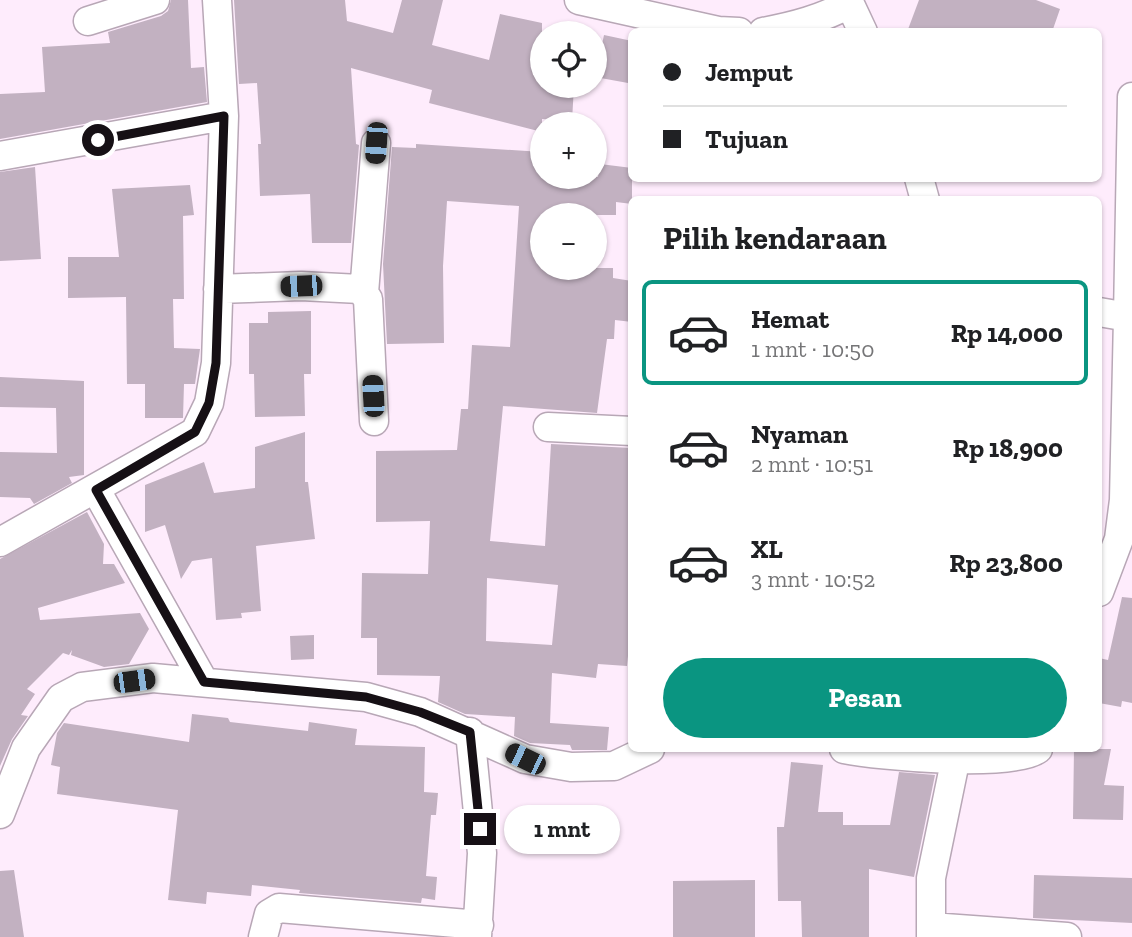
<!DOCTYPE html>
<html lang="id">
<head>
<meta charset="utf-8">
<style>
  body { margin:0; font-family:"Zilla Slab",serif; background:#f2f2f2; color:#202124; height:100vh; display:flex; flex-direction:column; font-size:26px; white-space:nowrap }
  * { box-sizing:border-box; margin:0 }
  p { font-size:23px; color:#757577 }
  .icon { flex:none; width:38px; height:38px; fill:none; stroke:currentColor; stroke-width:2; stroke-linecap:round; stroke-linejoin:round }
  .map { position:relative; flex:1; overflow:hidden }
  .side { position:absolute; left:628px; top:196px; width:474px; height:556px; display:flex; flex-direction:column; background:#fff; border-radius:10px; box-shadow:0 2px 5px #0004 }
  .side>* { flex:none }
  .guide { position:absolute; left:628px; top:28px; width:474px; height:154px; border-radius:10px; box-shadow:0 2px 5px #0004; display:grid; align-content:center; height:154px; padding:0 35px; background:#fff }
  .tools { position:absolute; left:530px; top:21px; display:grid; gap:14px }
  .tools a { display:grid; place-items:center; width:77px; height:77px; border-radius:50%; background:#fff; box-shadow:0 2px 5px #0004; font-size:35px }
  .end { position:absolute; width:32px; height:32px; margin:-16px; border:9px solid #161015; background:#fff; box-shadow:0 0 0 4px #fff }
  .from { border-radius:50% }
  .bubble { position:absolute; height:49px; border-radius:24px; background:#fff; box-shadow:0 2px 5px #0004; font-size:23px; font-weight:700; line-height:49px; text-align:center }
  .car { position:absolute; width:21px; height:42px; margin:-21px -10px; border-radius:9px; box-shadow:0 0 5px 2px #0007; background:linear-gradient(#222 24%,#8ab4d8 0 40%,#222 0 76%,#8ab4d8 0 86%,#222 0) }
  .guide b { display:flex; align-items:center; gap:24px; height:66px; font-size:26px }
  .guide b+b { border-top:2px solid #e0e0e0 }
  .guide i { width:18px; height:18px; background:#202124 }
  ul { padding:0; list-style:none }
  li { display:flex; align-items:center; gap:21px; height:105px; margin:0 14px 10px; padding:0 21px; border:4px solid transparent; border-radius:10px }
  li div { flex:1 }
  li b { display:block; font-size:26px }
  li em { font-style:normal; font-weight:700 }
  li.on { border-color:#0a9581 }
  li>.icon { width:63px; height:63px; stroke-width:1.5 }
  h2 { padding:0 35px; font-size:32px; line-height:84px }
  .primary-button { display:flex; gap:14px; margin-top:auto; padding:14px 35px }
  .primary-button a { flex:1; height:80px; border-radius:42px; background:#0a9581; color:#fff; font-size:28px; font-weight:700; line-height:80px; text-align:center }
  .map>svg:first-child { display:block }
</style>
</head>
<body>
<div class="map">
<svg width="1132" height="937" viewBox="0 0 1132 937">
  <rect width="100%" height="100%" fill="#feecfc"/>
  <path fill="#c2b1c1" fill-rule="evenodd" d="M 171,0 L 188,0 L 191,68 L 204,67 L 207,102 L 0,139 L 0,94 L 45,92 L 42,47 L 110,43 L 108,32 L 161,16 L 168,11 Z
    M 234,0 L 345,0 L 347,21 L 393,33 L 402,0 L 443,0 L 432,45 L 489,60 L 500,14 L 542,23 L 542,86 L 574,86 L 572,121 L 542,119 L 542,132 L 429,103 L 432,90 L 351,68 L 356,144 L 359,145 L 351,243 L 312,243 L 310,194 L 260,196 L 258,144 L 261,144 L 257,83 L 239,84 Z
    M 919,0 L 1036,0 L 1060,9 L 1052,32 L 907,32 Z
    M 604,35 L 632,41 L 628,83 L 595,77 Z
    M 416,144 L 542,152 L 542,177 L 598,177 L 600,164 L 632,168 L 632,204 L 616,202 L 616,215 L 542,215 L 542,268 L 613,268 L 613,278 L 632,281 L 632,322 L 615,320 L 614,339 L 607,339 L 597,413 L 503,406 L 490,541 L 545,546 L 551,444 L 632,448 L 632,616 L 627,666 L 598,664 L 596,678 L 552,673 L 550,723 L 609,727 L 607,750 L 572,750 L 570,745 L 530,743 L 514,736 L 515,717 L 465,714 L 438,702 L 440,676 L 377,675 L 377,638 L 361,638 L 362,573 L 428,574 L 430,521 L 376,522 L 376,451 L 457,450 L 461,409 L 468,409 L 472,345 L 510,347 L 519,206 L 447,201 L 443,266 L 444,343 L 387,344 L 383,264 L 392,147 L 416,148 ZM 487,578 L 558,585 L 552,645 L 486,641 Z
    M 35,167 L 41,259 L 0,261 L 0,172 Z
    M 190,185 L 194,215 L 183,216 L 184,299 L 173,299 L 174,348 L 200,349 L 195,384 L 184,384 L 183,418 L 145,418 L 145,384 L 127,384 L 126,297 L 68,298 L 68,257 L 119,257 L 112,189 Z
    M 311,311 L 311,374 L 304,374 L 305,416 L 255,417 L 254,374 L 249,374 L 249,323 L 268,323 L 268,312 Z
    M 0,377 L 84,381 L 84,475 L 69,477 L 72,483 L 34,504 L 30,498 L 0,497 L 0,452 L 57,453 L 56,408 L 0,407 Z
    M 305,432 L 305,482 L 308,482 L 315,539 L 256,546 L 261,611 L 241,613 L 242,618 L 216,620 L 212,558 L 192,561 L 181,579 L 165,525 L 145,532 L 145,485 L 204,462 L 214,493 L 255,488 L 255,447 Z
    M 87,512 L 104,544 L 103,564 L 114,564 L 125,583 L 38,608 L 40,620 L 140,613 L 149,629 L 129,664 L 104,667 L 71,655 L 72,650 L 69,655 L 63,653 L 27,689 L 35,694 L 21,715 L 28,716 L 12,739 L 0,766 L 0,559 Z
    M 1122,597 L 1132,598 L 1132,703 L 1122,701 L 1121,707 L 1099,703 L 1099,658 L 1108,660 Z
    M 314,635 L 314,659 L 291,660 L 290,636 Z
    M 192,714 L 228,718 L 230,722 L 308,731 L 309,722 L 357,729 L 355,745 L 425,747 L 424,792 L 438,793 L 436,815 L 431,815 L 426,876 L 437,877 L 435,900 L 422,898 L 421,903 L 299,893 L 300,890 L 252,885 L 251,896 L 207,892 L 206,904 L 168,900 L 178,810 L 57,794 L 60,767 L 51,765 L 57,733 L 64,723 L 189,742 Z
    M 1074,749 L 1111,749 L 1104,785 L 1124,786 L 1123,820 L 1073,819 Z
    M 791,762 L 823,765 L 818,812 L 843,812 L 843,825 L 890,825 L 899,772 L 935,775 L 914,877 L 869,869 L 869,937 L 802,937 L 801,901 L 778,901 L 777,827 L 784,827 Z
    M 14,870 L 24,937 L 0,937 L 0,871 Z
    M 1034,875 L 1132,878 L 1132,923 L 1033,918 Z
    M 755,880 L 755,937 L 673,937 L 673,881 Z"/>
  <g fill="none" stroke-linecap="round" stroke-linejoin="round">
    <g stroke="#b8a7b6" stroke-width="31">
      <path id="minor" d="M 579,0 L 718,31 L 739,32
        M 848,0 L 863,32
        M 88,21 L 155,0
        M 763,32 C 795,26 821,19 849,4
        M 0,156 L 224,116
        M 919,178 L 925,200
        M 218,289 L 301,286 L 360,289 L 368,299 L 374,421
        M 364,293 L 376,143
        M 1099,312 L 1128,317 L 1132,97
        M 548,427 L 632,431
        M 96,490 L 204,682
        M 0,542 L 195,432 L 209,403 L 216,363 L 224,116 L 217,0
        M 1099,592 L 1119,539 L 1124,500 L 1128,317 L 1132,317
        M 470,732 L 482,853 L 477,937
        M 844,749 C 879,756 1013,768 1038,749
        M 0,814 L 26,748 L 61,698 L 82,687 L 153,678 L 366,697 L 420,712 L 525,759 L 571,767 L 614,766 L 650,749
        M 931,927 L 1067,937
        M 263,937 L 269,914 L 279,908 L 479,925
        M 931,937 L 931,878 L 956,757"/>
    </g>
    <use href="#minor" stroke="#fff" stroke-width="28"/>
  </g>
  <g fill="none" stroke-linecap="round" stroke-linejoin="round">
    <path stroke="#161015" stroke-width="9" d="M 98,140 L 224,116 L 216,363 L 209,403 L 195,432 L 96,490 L 204,682 L 366,697 L 420,712 L 470,732 L 480,829"/>
  </g>
</svg>
<div class="tools">
<a><svg class="icon" aria-label="locate" viewBox="0 0 24 24"><circle cx="12" cy="12" r="6"/><path d="M12 2v4M12 18v4M2 12h4M18 12h4"/></svg></a>
<a>+</a>
<a>−</a>
</div>
<i class="end from" style="left:98px;top:140px"></i>
<i class="end" style="left:480px;top:829px"></i>
<div class="bubble" style="left:504px;top:805px;width:116px">1 mnt</div>
<i class="car" style="left:376px;top:143px;rotate:184deg"></i>
<i class="car" style="left:301px;top:286px;rotate:268deg"></i>
<i class="car" style="left:373px;top:396px;rotate:357deg"></i>
<i class="car" style="left:134px;top:681px;rotate:82deg"></i>
<i class="car" style="left:525px;top:759px;rotate:296deg"></i>
<div class="guide">
<b><i class="from"></i>Jemput</b>
<b><i></i>Tujuan</b>
</div>
<section class="side">
<h2>Pilih kendaraan</h2>
<ul>
<li class="on"><svg class="icon" aria-label="car" viewBox="0 0 24 24"><path d="M5 17H2v-5l4-1 3-4h7l3 4 3 1v5h-3M9 17h6M6 11h13"/><circle cx="7" cy="17" r="2"/><circle cx="17" cy="17" r="2"/></svg><div><b>Hemat</b><p>1 mnt · 10:50</p></div><em>Rp 14,000</em></li>
<li><svg class="icon" aria-label="car" viewBox="0 0 24 24"><path d="M5 17H2v-5l4-1 3-4h7l3 4 3 1v5h-3M9 17h6M6 11h13"/><circle cx="7" cy="17" r="2"/><circle cx="17" cy="17" r="2"/></svg><div><b>Nyaman</b><p>2 mnt · 10:51</p></div><em>Rp 18,900</em></li>
<li><svg class="icon" aria-label="car" viewBox="0 0 24 24"><path d="M5 17H2v-5l4-1 3-4h7l3 4 3 1v5h-3M9 17h6M6 11h13"/><circle cx="7" cy="17" r="2"/><circle cx="17" cy="17" r="2"/></svg><div><b>XL</b><p>3 mnt · 10:52</p></div><em>Rp 23,800</em></li>
</ul>
<div class="primary-button"><a>Pesan</a></div>
</section>
</div>
</body>
</html>
